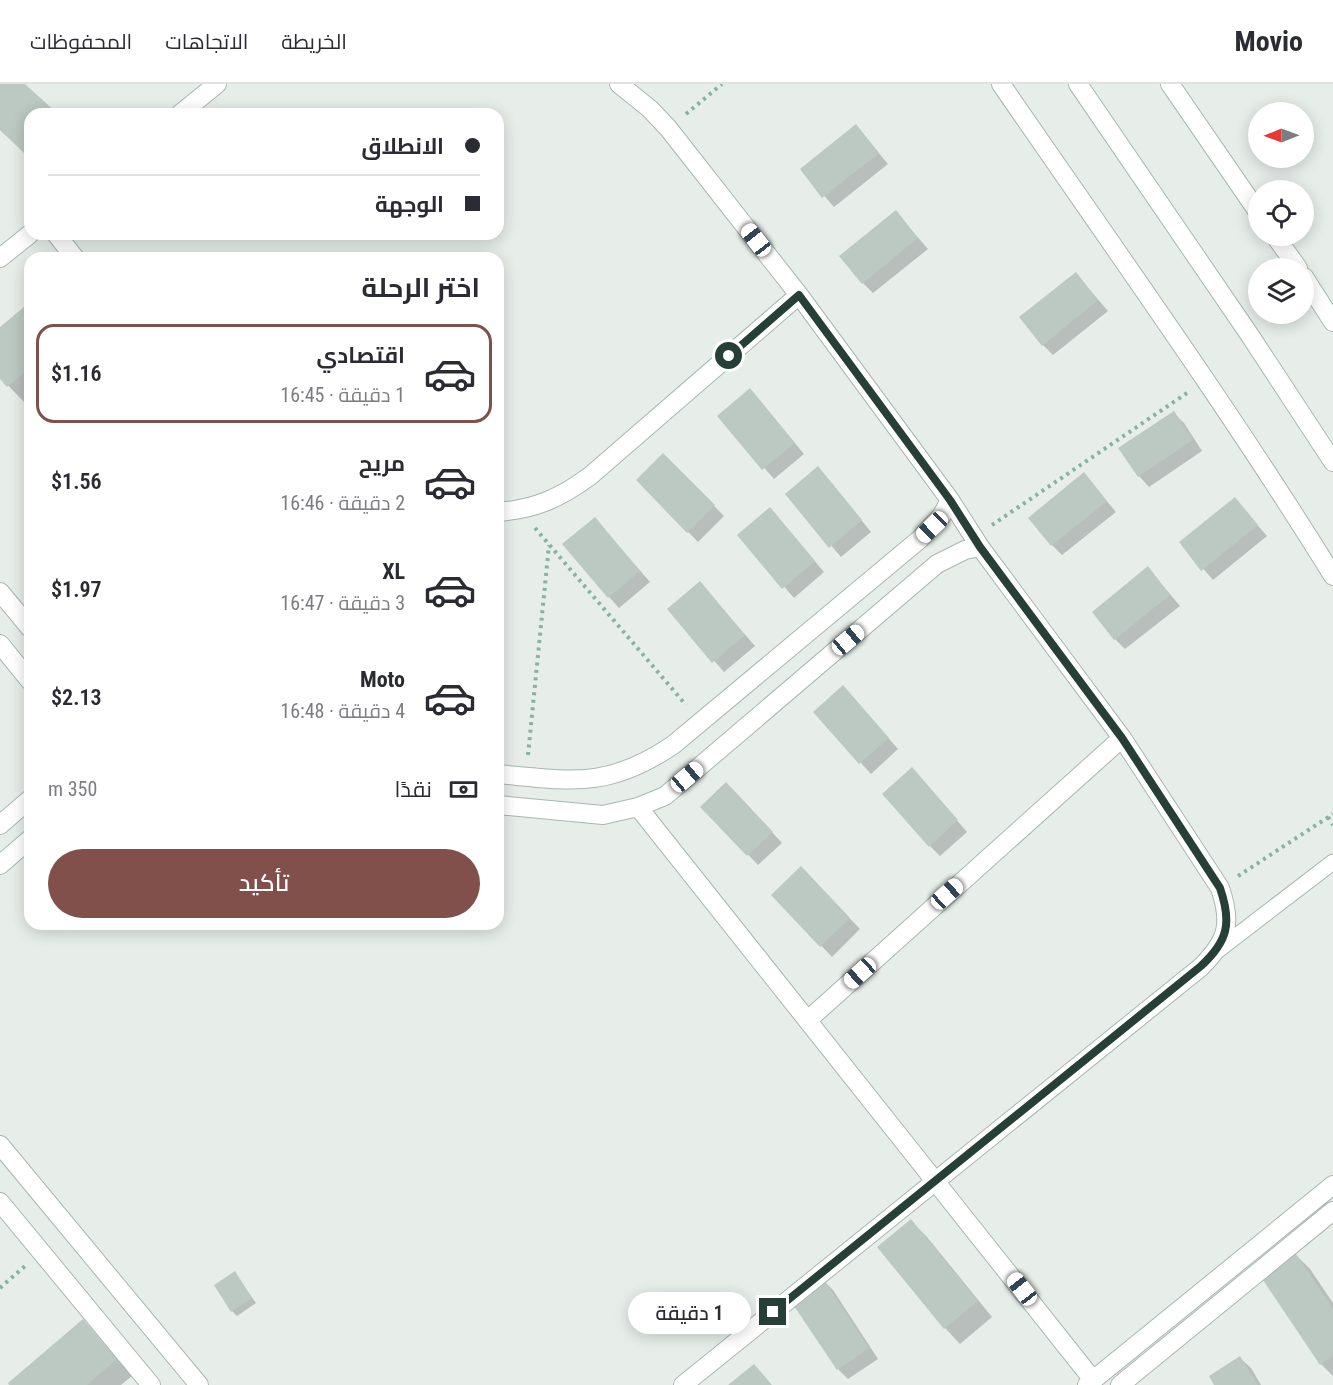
<!DOCTYPE html>
<html lang="ar">
<head>
<meta charset="utf-8">
<style>
  body { margin:0; font-family:"Roboto Condensed",Cairo,sans-serif; background:#f7f7f7; color:#2b2b33; direction:rtl; height:100vh; display:flex; flex-direction:column; font-size:22px; white-space:nowrap }
  * { box-sizing:border-box; margin:0 }
  p { font-size:20px; color:#7c7c81 }
  .icon { flex:none; width:33px; height:33px; fill:none; stroke:currentColor; stroke-width:2; stroke-linecap:round; stroke-linejoin:round }
  .map { position:relative; flex:1; overflow:hidden; direction:ltr }
  .details { position:absolute; left:24px; top:168px; width:480px; height:678px; display:flex; flex-direction:column; background:#fff; border-radius:18px; box-shadow:0 3px 15px #0003; direction:rtl }
  .details>* { flex:none }
  .banner { position:absolute; left:24px; top:24px; width:480px; height:132px; border-radius:18px; box-shadow:0 3px 15px #0003; direction:rtl; display:grid; align-content:center; height:132px; padding:0 24px; background:#fff }
  .needle { width:39px; rotate:269deg }
  .tools { position:absolute; left:1248px; top:18px; display:grid; gap:12px }
  .tools a { display:grid; place-items:center; width:66px; height:66px; border-radius:50%; background:#fff; box-shadow:0 3px 15px #0003; font-size:30px }
  .end { position:absolute; width:27px; height:27px; margin:-14px; border:8px solid #264037; background:#fff; box-shadow:0 0 0 3px #fff }
  .from { border-radius:50% }
  .bubble { position:absolute; height:42px; border-radius:21px; background:#fff; box-shadow:0 3px 15px #0003; font-size:20px; font-weight:600; line-height:42px; text-align:center; direction:rtl }
  .car { position:absolute; width:18px; height:36px; margin:-18px -9px; border-radius:8px; box-shadow:0 0 4px 2px #0007; background:linear-gradient(#fff 24%,#345 0 40%,#fff 0 76%,#345 0 86%,#fff 0) }
  .banner b { display:flex; align-items:center; gap:21px; height:57px; font-size:22px }
  .banner b+b { border-top:2px solid #e1e1e2 }
  .banner i { width:15px; height:15px; background:#2b2b33 }
  ul { padding:0; list-style:none }
  li { display:flex; align-items:center; gap:18px; height:99px; margin:0 12px 9px; padding:0 12px; border:3px solid transparent; border-radius:18px }
  li div { flex:1 }
  li b { display:block; font-size:22px }
  li em { font-style:normal; font-weight:600 }
  li.active { border-color:#81504b }
  li>.icon { width:54px; height:54px; stroke-width:1.5 }
  h2 { padding:0 24px; font-size:27px; line-height:72px }
  .pay { display:flex; align-items:center; gap:15px; height:66px; padding:0 24px; font-size:22px }
  .pay p { margin-inline-start:auto }
  .action { display:flex; gap:12px; margin-top:auto; padding:12px 24px }
  .action a { flex:1; height:69px; border-radius:36px; background:#81504b; color:#fff; font-size:24px; font-weight:600; line-height:69px; text-align:center }
  header { display:flex; align-items:center; gap:36px; box-sizing:border-box; height:84px; padding:0 30px; background:#fff; border-bottom:2px solid #e1e1e2 }
  header strong { font-size:28px }
  nav { display:flex; gap:33px; margin-inline-start:auto; font-size:21px }
  .map>svg:first-child { display:block }
</style>
</head>
<body>
<header>
<strong>Movio</strong>
<nav><a>الخريطة</a><a>الاتجاهات</a><a>المحفوظات</a></nav>
</header>
<div class="map">
<svg width="1333" height="1301" viewBox="0 0 1333 1301">
  <rect width="100%" height="100%" fill="#e7eeea"/>
  <path fill="#0003" d="M 0,0 L 23,0 L 55,30 L 30,30 L 30,73 L 0,46 Z
    M 856,42 L 888,80 L 834,123 L 802,86 Z
    M 896,128 L 928,165 L 873,209 L 863,199 Z
    M 1076,190 L 1108,227 L 1053,271 L 1043,261 Z
    M 30,220 L 30,313 L 24,318 L 0,293 L 0,245 Z
    M 760,317 L 804,370 L 774,395 L 719,332 Z
    M 1173,329 L 1184,339 L 1202,367 L 1149,403 L 1139,392 L 1120,364 Z
    M 663,371 L 724,432 L 698,458 L 638,396 Z
    M 1084,390 L 1116,428 L 1062,471 L 1052,461 Z
    M 828,395 L 871,448 L 841,473 L 787,410 Z
    M 1235,415 L 1267,452 L 1213,496 L 1181,459 Z
    M 595,435 L 650,498 L 619,524 L 609,513 Z
    M 780,436 L 824,488 L 794,514 L 739,451 Z
    M 1148,484 L 1180,522 L 1125,565 L 1115,555 Z
    M 700,499 L 755,562 L 724,588 L 669,525 Z
    M 853,614 L 898,665 L 871,690 L 815,628 Z
    M 922,696 L 967,748 L 940,772 L 930,762 Z
    M 737,710 L 782,759 L 758,781 L 703,723 Z
    M 801,784 L 860,845 L 832,873 L 773,811 Z
    M 911,1137 L 927,1153 L 992,1233 L 960,1260 L 945,1244 Z
    M 1294,1169 L 1310,1185 L 1333,1219 L 1333,1292 L 1321,1280 Z
    M 235,1189 L 256,1219 L 237,1232 L 232,1227 Z
    M 823,1196 L 833,1206 L 878,1275 L 848,1295 L 838,1285 Z
    M 83,1237 L 132,1292 L 121,1301 L 11,1301 Z
    M 1240,1274 L 1251,1284 L 1261,1301 L 1216,1301 Z"/>
  <path fill="#bcc9c3" d="M 0,0 L 25,0 L 58,30 L 30,30 L 30,63 L 24,69 L 0,46 Z
    M 856,40 L 879,69 L 822,114 L 800,85 Z
    M 896,126 L 918,154 L 862,200 L 839,172 Z
    M 1076,188 L 1098,216 L 1042,262 L 1019,233 Z
    M 30,218 L 30,284 L 7,303 L 0,295 L 0,243 Z
    M 750,304 L 795,359 L 762,386 L 717,332 Z
    M 1174,327 L 1193,356 L 1138,393 L 1118,364 Z
    M 663,369 L 715,421 L 687,449 L 636,396 Z
    M 818,382 L 862,436 L 829,464 L 785,410 Z
    M 1084,388 L 1107,417 L 1051,462 L 1028,434 Z
    M 1235,413 L 1258,441 L 1201,487 L 1179,458 Z
    M 770,423 L 815,477 L 782,505 L 737,451 Z
    M 595,433 L 640,487 L 608,514 L 562,460 Z
    M 1148,482 L 1170,511 L 1114,556 L 1092,528 Z
    M 700,497 L 745,551 L 712,579 L 667,525 Z
    M 843,601 L 889,654 L 859,680 L 813,628 Z
    M 912,683 L 958,736 L 929,763 L 882,710 Z
    M 726,698 L 773,748 L 747,772 L 700,723 Z
    M 801,782 L 850,834 L 820,863 L 771,811 Z
    M 911,1135 L 978,1217 L 944,1245 L 877,1163 Z
    M 1294,1167 L 1333,1225 L 1333,1272 L 1320,1281 L 1259,1190 Z
    M 235,1187 L 252,1214 L 231,1228 L 214,1201 Z
    M 823,1194 L 869,1264 L 837,1286 L 790,1216 Z
    M 83,1235 L 117,1275 L 87,1301 L 9,1301 L 8,1299 Z
    M 1240,1272 L 1258,1301 L 1214,1301 L 1209,1292 Z
    M 754,1280 L 772,1301 L 728,1301 Z"/>
  <g fill="none" stroke-linecap="round" stroke-linejoin="round">
    <g stroke="#a9b6b1" stroke-width="17">
      <path id="lane" d="M 1217,867 L 1333,778"/>
    </g>
    <g stroke="#a9b6b1" stroke-width="20">
      <path id="street" d="M 619,0 L 650,25 L 668,44 L 799,211 L 950,416 L 980,463 L 1122,654 L 1220,804 C 1232,839 1228,856 1201,883 L 683,1301
        M 1001,0 C 1113,163 1229,324 1333,492
        M 180,30 L 217,0
        M 56,150 L 75,174
        M 0,174 L 30,150
        M 498,428 C 536,425 560,414 590,392 L 799,211
        M 0,508 L 30,544
        M 0,560 L 30,597
        M 498,690 C 572,697 608,705 673,661 L 920,455 L 942,431 L 950,416
        M 498,721 L 603,731 L 638,723 L 665,712 L 937,480 L 965,466 L 980,463
        M 638,723 L 1093,1296
        M 0,741 L 30,715
        M 0,781 L 30,755
        M 808,936 L 1122,654
        M 0,1061 L 199,1301
        M 0,1118 L 151,1301
        M 1087,1301 L 1333,1101
        M 1120,1301 L 1333,1127"/>
    </g>
    <g stroke="#a5bab1" stroke-width="20">
      <path id="secondary" d="M 1078,0 L 1249,250 L 1333,378
        M 1170,0 L 1258,128
        M 1275,152 L 1298,184
        M 1304,193 L 1333,238"/>
    </g>
    <path stroke="#89b0a1" stroke-width="4" stroke-dasharray="3 4.5" stroke-linecap="butt" d="M 686,30 L 722,0
      M 992,441 L 1187,309
      M 535,444 L 686,621
      M 528,671 L 549,461
      M 1328,733 L 1333,741
      M 1238,792 L 1333,730
      M 0,1204 L 25,1182"/>
    <use href="#lane" stroke="#fff" stroke-width="15"/>
    <use href="#street" stroke="#fff" stroke-width="18"/>
    <use href="#secondary" stroke="#fff" stroke-width="18"/>
  </g>
  <g fill="none" stroke-linecap="round" stroke-linejoin="round">
    <path stroke="#264037" stroke-width="8" d="M 729,272 L 799,211 L 950,416 L 980,463 L 1122,654 L 1220,804 C 1232,839 1228,857 1201,882 L 773,1228"/>
  </g>
</svg>
<div class="tools">
<a><svg class="needle" viewBox="-14 -14 28 28"><path d="M0-13l5 13h-10z" fill="#e53935"/><path d="M0 13l5-13h-10z" fill="#7c7c81"/></svg></a>
<a><svg class="icon" aria-label="locate" viewBox="0 0 24 24"><circle cx="12" cy="12" r="6"/><path d="M12 2v4M12 18v4M2 12h4M18 12h4"/></svg></a>
<a><svg class="icon" aria-label="layers" viewBox="0 0 24 24"><path d="M12 4l9 5-9 5-9-5zM3 14l9 5 9-5"/></svg></a>
</div>
<i class="end from" style="left:729px;top:272px"></i>
<i class="end" style="left:773px;top:1228px"></i>
<div class="bubble" style="left:628px;top:1208px;width:123px">1 دقيقة</div>
<i class="car" style="left:756px;top:156px;rotate:322deg"></i>
<i class="car" style="left:932px;top:443px;rotate:226deg"></i>
<i class="car" style="left:848px;top:556px;rotate:50deg"></i>
<i class="car" style="left:687px;top:693px;rotate:50deg"></i>
<i class="car" style="left:947px;top:810px;rotate:48deg"></i>
<i class="car" style="left:860px;top:889px;rotate:228deg"></i>
<i class="car" style="left:1022px;top:1205px;rotate:322deg"></i>
<div class="banner">
<b><i class="from"></i>الانطلاق</b>
<b><i></i>الوجهة</b>
</div>
<section class="details">
<h2>اختر الرحلة</h2>
<ul>
<li class="active"><svg class="icon" aria-label="car" viewBox="0 0 24 24"><path d="M5 17H2v-5l4-1 3-4h7l3 4 3 1v5h-3M9 17h6M6 11h13"/><circle cx="7" cy="17" r="2"/><circle cx="17" cy="17" r="2"/></svg><div><b>اقتصادي</b><p>1 دقيقة · 16:45</p></div><em>$1.16</em></li>
<li><svg class="icon" aria-label="car" viewBox="0 0 24 24"><path d="M5 17H2v-5l4-1 3-4h7l3 4 3 1v5h-3M9 17h6M6 11h13"/><circle cx="7" cy="17" r="2"/><circle cx="17" cy="17" r="2"/></svg><div><b>مريح</b><p>2 دقيقة · 16:46</p></div><em>$1.56</em></li>
<li><svg class="icon" aria-label="car" viewBox="0 0 24 24"><path d="M5 17H2v-5l4-1 3-4h7l3 4 3 1v5h-3M9 17h6M6 11h13"/><circle cx="7" cy="17" r="2"/><circle cx="17" cy="17" r="2"/></svg><div><b>XL</b><p>3 دقيقة · 16:47</p></div><em>$1.97</em></li>
<li><svg class="icon" aria-label="car" viewBox="0 0 24 24"><path d="M5 17H2v-5l4-1 3-4h7l3 4 3 1v5h-3M9 17h6M6 11h13"/><circle cx="7" cy="17" r="2"/><circle cx="17" cy="17" r="2"/></svg><div><b>Moto</b><p>4 دقيقة · 16:48</p></div><em>$2.13</em></li>
</ul>
<div class="pay"><svg class="icon" aria-label="cash" viewBox="0 0 24 24"><path d="M3 7h18v10H3z"/><circle cx="12" cy="12" r="2"/></svg>نقدًا<p>350 m</p></div>
<div class="action"><a>تأكيد</a></div>
</section>
</div>
</body>
</html>
